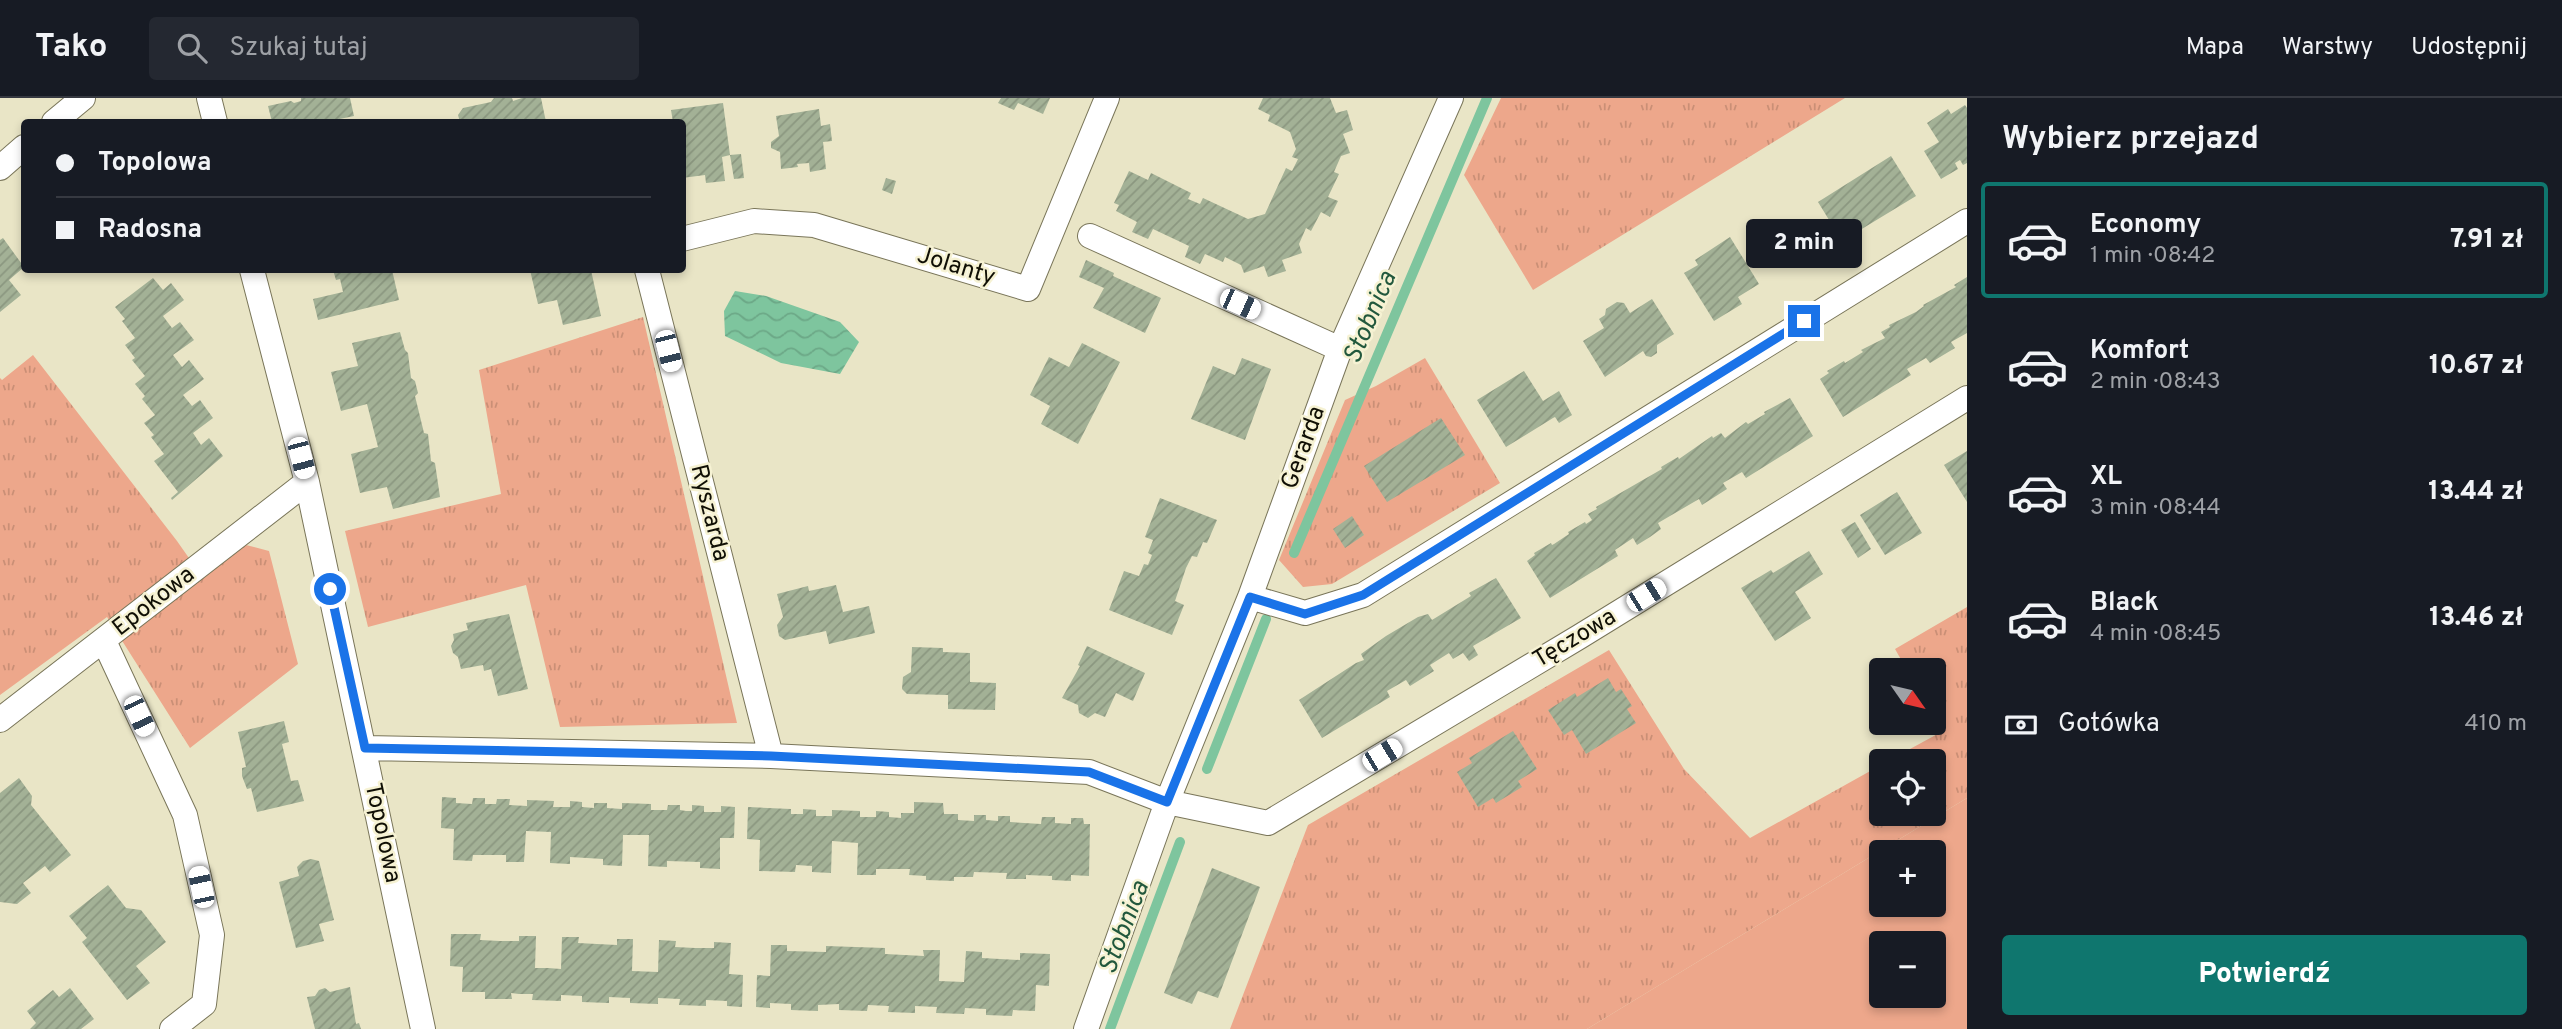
<!DOCTYPE html>
<html lang="pl">
<head>
<meta charset="utf-8">
<style>
  body { margin:0; font-family:Overpass,sans-serif; background:#242831; color:#f1f3f6; height:100vh; display:flex; flex-direction:column; font-size:26px; white-space:nowrap }
  * { box-sizing:border-box; margin:0 }
  p { font-size:23px; color:#9ea1a6 }
  .icon { flex:none; width:38px; height:38px; fill:none; stroke:currentColor; stroke-width:2; stroke-linecap:round; stroke-linejoin:round }
  .map { position:relative; flex:1; overflow:hidden }
  .panel { display:flex; flex-direction:column; background:#171b24; width:595px }
  .panel>* { flex:none }
  .top-card { position:absolute; left:21px; top:21px; width:665px; height:154px; border-radius:7px; box-shadow:0 4px 10px #0003; display:grid; align-content:center; height:154px; padding:0 35px; background:#171b24 }
  .needle { width:46px; rotate:124deg }
  .tools { position:absolute; left:1869px; top:560px; display:grid; gap:14px }
  .tools a { display:grid; place-items:center; width:77px; height:77px; border-radius:7px; background:#171b24; box-shadow:0 4px 10px #0003; font-size:35px }
  .end { position:absolute; width:32px; height:32px; margin:-16px; border:9px solid #1a73e8; background:#fff; box-shadow:0 0 0 4px #fff }
  .from { border-radius:50% }
  .bubble { position:absolute; height:49px; border-radius:7px; background:#171b24; box-shadow:0 4px 10px #0003; font-size:23px; font-weight:800; line-height:49px; text-align:center }
  .car { position:absolute; width:21px; height:42px; margin:-21px -10px; border-radius:9px; box-shadow:0 0 5px 2px #0007; background:linear-gradient(#fff 24%,#345 0 40%,#fff 0 76%,#345 0 86%,#fff 0) }
  .top-card b { display:flex; align-items:center; gap:24px; height:66px; font-size:26px }
  .top-card b+b { border-top:2px solid #363941 }
  .top-card i { width:18px; height:18px; background:#f1f3f6 }
  ul { padding:0; list-style:none }
  li { display:flex; align-items:center; gap:21px; height:116px; margin:0 14px 10px; padding:0 21px; border:4px solid transparent; border-radius:7px }
  li div { flex:1 }
  li b { display:block; font-size:26px }
  li em { font-style:normal; font-weight:800 }
  li.on { border-color:#0f766e }
  li>.icon { width:63px; height:63px; stroke-width:1.5 }
  h2 { padding:0 35px; font-size:32px; line-height:84px }
  .pay { display:flex; align-items:center; gap:18px; height:77px; padding:0 35px; font-size:26px }
  .pay p { margin-inline-start:auto }
  .cta { display:flex; gap:14px; margin-top:auto; padding:14px 35px }
  .cta a { flex:1; height:80px; border-radius:7px; background:#0f766e; color:#fff; font-size:28px; font-weight:800; line-height:80px; text-align:center }
  header { display:flex; align-items:center; gap:42px; box-sizing:border-box; height:98px; padding:0 35px; background:#171b24; border-bottom:2px solid #363941 }
  header strong { font-size:33px }
  nav { display:flex; gap:38px; margin-inline-start:auto; font-size:24px }
  .search { width:490px; height:63px; background:#242831; display:flex; align-items:center; gap:18px; box-sizing:border-box; padding:0 24px; border-radius:7px; color:#9ea1a6; font-size:26px }
  main { display:flex; flex:1; min-height:0 }
  .map>svg:first-child { display:block }
</style>
</head>
<body>
<header>
<strong>Tako</strong>
<div class="search"><svg class="icon" aria-label="search" viewBox="0 0 24 24"><circle cx="10" cy="10" r="6"/><path d="M15 15l6 6"/></svg>Szukaj tutaj</div>
<nav><a>Mapa</a><a>Warstwy</a><a>Udostępnij</a></nav>
</header>
<main>
<div class="map">
<svg width="1967" height="931" viewBox="0 0 1967 931">
  <defs>
    <pattern id="grass-tufts" width="24" height="20" patternUnits="userSpaceOnUse" patternTransform="scale(1.75)"><rect width="24" height="20" fill="#eda78b"/><path d="M3 7l-1-3M5 7V3M7 7l1-3M15 17l-1-3M17 17v-4M19 17l1-3" fill="none" stroke="#ca8f76"/></pattern>
    <pattern id="water-waves" width="16" height="10" patternUnits="userSpaceOnUse" patternTransform="scale(1.75)"><rect width="16" height="10" fill="#7ec59e"/><path d="M0 5q4-4 8 0t8 0" fill="none" stroke="#6ca887"/></pattern>
    <pattern id="building-hatch" width="6" height="6" patternUnits="userSpaceOnUse" patternTransform="scale(1.75)"><rect width="6" height="6" fill="#a3b196"/><path d="M-1 1l2-2M0 6l6-6M5 7l2-2" fill="none" stroke="#8b9780"/></pattern>
  </defs>
  <rect width="100%" height="100%" fill="#e9e5c6"/>
  <path fill="url(#grass-tufts)" d="M 1501,0 L 1845,0 L 1533,192 L 1464,77 Z
    M 643,219 L 737,625 L 560,629 L 526,487 L 368,529 L 345,433 L 501,396 L 479,272 Z
    M 33,257 L 177,443 L 203,480 L 246,447 L 269,453 L 298,566 L 190,650 L 107,519 L 0,597 L 0,280 L 2,282 Z
    M 1425,260 L 1500,385 L 1332,486 L 1303,489 L 1279,462 L 1345,302 L 1376,288 Z
    M 1967,509 L 1967,700 L 1587,931 L 1230,931 L 1308,727 L 1609,552 L 1684,671 L 1750,740 L 1881,667 L 1881,716 L 1934,716 L 1934,663 L 1888,663 L 1943,633 L 1934,618 L 1934,572 L 1907,572 L 1895,551 Z"/>
  <path fill="#eda78b" fill-rule="evenodd" d="M 1967,700 L 1967,931 L 1587,931 ZM 1881,754 L 1934,754 L 1934,807 L 1881,807 ZM 1881,845 L 1934,845 L 1934,898 L 1881,898 Z"/>
  <path fill="url(#water-waves)" d="M 735,193 L 766,198 L 840,224 L 859,244 L 840,276 L 781,265 L 725,238 L 724,213 Z"/>
  <g fill="none" stroke-linecap="round" stroke-linejoin="round">
    <path stroke="#7ec59e" stroke-width="10" d="M 1294,455 L 1487,0
      M 1207,671 L 1266,521
      M 1110,931 L 1180,744"/>
  </g>
  <path fill="url(#building-hatch)" d="M 301,0 L 350,0 L 354,18 L 325,24 L 272,24 L 268,8 L 291,3 L 294,5 L 301,3 Z
    M 494,0 L 512,0 L 513,3 L 522,0 L 541,0 L 546,24 L 460,24 L 458,17 L 463,10 L 491,4 Z
    M 1001,0 L 1050,0 L 1043,16 L 1018,5 L 1014,12 L 998,5 Z
    M 1263,0 L 1330,0 L 1336,15 L 1347,12 L 1353,32 L 1343,36 L 1350,55 L 1341,58 L 1334,74 L 1339,76 L 1328,99 L 1338,103 L 1330,119 L 1321,114 L 1311,133 L 1306,130 L 1299,146 L 1302,155 L 1282,162 L 1286,173 L 1268,179 L 1264,168 L 1244,175 L 1241,167 L 1225,159 L 1223,164 L 1205,156 L 1200,166 L 1185,159 L 1189,148 L 1153,131 L 1148,141 L 1132,134 L 1137,124 L 1116,113 L 1119,107 L 1114,105 L 1129,73 L 1148,82 L 1151,75 L 1191,95 L 1188,101 L 1200,106 L 1203,100 L 1248,121 L 1265,116 L 1286,70 L 1292,73 L 1298,61 L 1292,59 L 1296,51 L 1290,34 L 1268,23 L 1270,17 L 1258,11 Z
    M 723,5 L 730,57 L 722,59 L 725,83 L 706,85 L 705,77 L 682,80 L 682,24 L 673,24 L 671,12 Z
    M 1965,7 L 1967,10 L 1967,65 L 1963,67 L 1960,62 L 1955,65 L 1958,71 L 1941,81 L 1924,53 L 1939,44 L 1927,25 L 1948,11 L 1951,16 Z
    M 819,11 L 821,28 L 830,26 L 832,43 L 823,44 L 826,71 L 810,74 L 809,65 L 797,66 L 798,69 L 781,71 L 780,54 L 771,50 L 771,44 L 779,38 L 776,18 Z
    M 741,56 L 744,80 L 734,81 L 730,57 Z
    M 1891,58 L 1916,98 L 1842,143 L 1818,104 Z
    M 886,80 L 896,83 L 892,96 L 882,92 Z
    M 1730,139 L 1759,186 L 1738,199 L 1742,206 L 1714,223 L 1684,175 L 1698,167 L 1695,162 Z
    M 3,140 L 24,169 L 9,182 L 21,197 L 0,214 L 0,142 Z
    M 1086,162 L 1114,175 L 1113,178 L 1161,200 L 1145,235 L 1093,210 L 1104,190 L 1079,179 Z
    M 333,172 L 392,172 L 399,202 L 318,222 L 313,201 L 343,194 L 340,181 L 336,182 Z
    M 530,172 L 591,172 L 601,218 L 563,227 L 557,202 L 538,206 Z
    M 1967,179 L 1967,235 L 1951,244 L 1955,250 L 1930,265 L 1926,260 L 1907,271 L 1911,277 L 1843,319 L 1820,281 L 1829,275 L 1827,273 L 1844,263 L 1845,265 L 1863,254 L 1861,252 L 1885,240 L 1881,234 L 1890,229 L 1889,227 L 1916,214 L 1924,208 L 1923,207 L 1956,189 L 1954,187 Z
    M 153,180 L 163,192 L 171,185 L 184,202 L 163,218 L 172,230 L 180,224 L 194,242 L 173,257 L 182,269 L 189,262 L 204,281 L 183,297 L 192,308 L 200,302 L 213,320 L 193,335 L 201,347 L 209,340 L 223,358 L 172,402 L 171,400 L 178,394 L 154,363 L 164,356 L 151,339 L 154,337 L 144,325 L 155,317 L 142,301 L 145,298 L 135,286 L 145,278 L 132,262 L 135,260 L 125,247 L 135,240 L 122,223 L 125,221 L 115,209 Z
    M 1652,201 L 1674,236 L 1657,247 L 1657,255 L 1651,259 L 1646,258 L 1643,253 L 1605,279 L 1583,243 L 1604,230 L 1599,221 L 1605,217 L 1606,211 L 1617,204 L 1624,205 L 1630,215 Z
    M 400,234 L 405,252 L 408,255 L 411,280 L 415,283 L 418,295 L 415,298 L 424,335 L 428,336 L 431,363 L 435,365 L 440,399 L 393,411 L 387,389 L 360,395 L 351,356 L 378,349 L 367,306 L 341,313 L 331,274 L 358,268 L 352,245 Z
    M 1082,245 L 1120,264 L 1078,346 L 1041,326 L 1050,308 L 1030,297 L 1049,259 L 1069,269 Z
    M 1242,260 L 1271,271 L 1245,342 L 1191,321 L 1213,268 L 1235,277 Z
    M 1524,273 L 1543,303 L 1559,293 L 1572,317 L 1559,325 L 1555,319 L 1553,320 L 1506,349 L 1477,302 Z
    M 1790,300 L 1813,338 L 1746,380 L 1742,374 L 1723,385 L 1727,391 L 1702,407 L 1699,401 L 1658,425 L 1661,431 L 1650,439 L 1637,447 L 1633,440 L 1615,452 L 1618,458 L 1550,500 L 1527,463 L 1535,457 L 1534,455 L 1551,445 L 1552,447 L 1554,446 L 1569,436 L 1568,434 L 1585,424 L 1586,426 L 1592,422 L 1588,416 L 1597,411 L 1596,409 L 1662,371 L 1661,369 L 1678,359 L 1679,361 L 1712,338 L 1713,340 L 1721,335 L 1725,340 L 1746,324 L 1748,326 L 1765,316 L 1764,314 Z
    M 1441,320 L 1465,357 L 1387,404 L 1364,368 Z
    M 1967,353 L 1967,404 L 1944,367 Z
    M 1897,394 L 1922,435 L 1885,457 L 1860,417 Z
    M 1160,400 L 1217,422 L 1207,445 L 1203,444 L 1197,459 L 1192,458 L 1186,470 L 1175,503 L 1184,507 L 1172,537 L 1109,512 L 1124,473 L 1139,478 L 1144,466 L 1148,467 L 1152,457 L 1148,455 L 1153,442 L 1145,439 Z
    M 1352,418 L 1364,437 L 1345,450 L 1333,431 Z
    M 1855,424 L 1871,451 L 1858,460 L 1841,432 Z
    M 1809,453 L 1823,476 L 1795,494 L 1811,520 L 1775,543 L 1741,490 L 1771,472 L 1773,475 Z
    M 1496,480 L 1521,520 L 1473,548 L 1478,557 L 1469,563 L 1463,555 L 1453,561 L 1449,555 L 1430,567 L 1434,573 L 1410,588 L 1406,582 L 1387,593 L 1390,599 L 1322,640 L 1299,602 L 1356,565 L 1364,562 L 1361,556 L 1386,538 L 1418,519 L 1428,516 L 1432,522 L 1471,498 L 1469,495 Z
    M 836,487 L 843,514 L 869,508 L 875,535 L 829,546 L 826,533 L 785,542 L 779,538 L 777,527 L 783,519 L 777,496 L 808,488 L 809,493 Z
    M 509,516 L 528,591 L 498,598 L 491,571 L 484,573 L 483,567 L 461,571 L 458,559 L 453,555 L 451,548 L 454,542 L 453,536 L 468,532 L 466,525 Z
    M 1087,548 L 1145,575 L 1133,603 L 1116,595 L 1105,619 L 1095,615 L 1088,620 L 1079,615 L 1078,607 L 1062,600 L 1080,568 L 1078,567 Z
    M 912,549 L 943,550 L 943,554 L 970,555 L 970,584 L 996,585 L 995,612 L 948,611 L 948,597 L 907,596 L 902,591 L 903,579 L 911,574 Z
    M 1608,580 L 1616,594 L 1621,591 L 1632,608 L 1627,611 L 1636,625 L 1586,656 L 1572,632 L 1564,637 L 1548,612 L 1575,595 L 1577,599 Z
    M 284,623 L 289,644 L 282,646 L 291,683 L 298,682 L 304,703 L 257,714 L 251,690 L 247,691 L 242,678 L 242,670 L 246,669 L 238,634 Z
    M 1513,633 L 1537,671 L 1518,683 L 1522,689 L 1496,705 L 1493,700 L 1478,709 L 1457,674 L 1472,665 L 1469,660 Z
    M 19,680 L 32,698 L 31,707 L 71,757 L 50,774 L 45,768 L 23,785 L 31,795 L 17,806 L 0,804 L 0,695 Z
    M 442,699 L 456,700 L 456,705 L 472,706 L 473,700 L 485,700 L 485,706 L 496,706 L 497,701 L 510,701 L 509,707 L 527,708 L 527,702 L 554,703 L 553,709 L 570,709 L 570,703 L 582,704 L 582,709 L 594,710 L 594,705 L 607,705 L 607,710 L 622,711 L 622,705 L 651,706 L 651,712 L 667,712 L 668,707 L 680,707 L 680,712 L 686,713 L 692,713 L 692,707 L 704,708 L 704,714 L 721,714 L 721,708 L 735,709 L 734,740 L 720,740 L 720,771 L 700,770 L 700,764 L 667,763 L 667,769 L 648,768 L 649,737 L 623,737 L 622,768 L 603,767 L 603,761 L 587,760 L 570,759 L 570,766 L 550,765 L 551,734 L 526,733 L 524,764 L 506,764 L 506,757 L 473,757 L 472,763 L 453,762 L 454,731 L 441,730 Z
    M 914,704 L 943,705 L 944,716 L 958,716 L 958,722 L 974,723 L 974,717 L 986,717 L 986,722 L 998,723 L 998,718 L 1010,718 L 1010,724 L 1041,726 L 1042,719 L 1055,719 L 1055,725 L 1071,726 L 1071,720 L 1083,720 L 1084,726 L 1090,726 L 1089,778 L 1071,777 L 1071,783 L 1052,782 L 1052,778 L 1026,777 L 1026,781 L 1006,781 L 1007,775 L 974,774 L 973,779 L 954,779 L 954,783 L 926,782 L 926,778 L 909,777 L 910,771 L 876,771 L 876,777 L 857,777 L 858,745 L 832,743 L 831,775 L 812,774 L 812,768 L 796,767 L 795,774 L 759,773 L 760,742 L 747,741 L 748,709 L 791,711 L 791,716 L 803,716 L 803,711 L 816,712 L 816,718 L 832,718 L 832,712 L 860,713 L 860,719 L 876,719 L 876,713 L 889,714 L 889,719 L 901,720 L 901,715 L 914,715 Z
    M 311,761 L 319,763 L 334,822 L 319,826 L 324,843 L 296,850 L 279,784 L 299,778 L 297,769 L 303,763 Z
    M 1212,770 L 1260,789 L 1218,900 L 1198,893 L 1192,906 L 1164,895 Z
    M 108,787 L 126,810 L 141,812 L 166,844 L 136,868 L 150,885 L 127,902 L 82,844 L 87,840 L 69,818 Z
    M 451,836 L 481,836 L 480,842 L 500,843 L 519,843 L 519,838 L 536,838 L 535,870 L 548,870 L 561,871 L 562,839 L 579,839 L 578,845 L 597,846 L 617,847 L 617,841 L 633,841 L 632,873 L 658,874 L 659,842 L 676,843 L 675,849 L 695,850 L 714,850 L 714,844 L 731,845 L 729,876 L 743,877 L 742,909 L 727,908 L 727,903 L 706,902 L 706,908 L 679,907 L 680,901 L 658,900 L 658,906 L 630,905 L 630,900 L 609,899 L 609,905 L 582,904 L 582,898 L 561,897 L 561,903 L 532,902 L 533,896 L 519,896 L 511,895 L 512,901 L 485,901 L 485,894 L 462,894 L 463,869 L 450,868 Z
    M 771,847 L 787,847 L 787,853 L 826,854 L 826,848 L 885,850 L 885,856 L 924,858 L 923,852 L 940,852 L 939,883 L 964,884 L 966,853 L 982,854 L 982,860 L 1020,862 L 1020,855 L 1050,856 L 1049,888 L 1036,887 L 1035,913 L 1013,912 L 1012,918 L 986,917 L 986,911 L 965,910 L 964,916 L 936,915 L 937,909 L 915,908 L 915,915 L 888,914 L 889,908 L 868,907 L 867,913 L 839,912 L 839,906 L 818,907 L 818,913 L 791,912 L 791,906 L 770,905 L 770,910 L 756,909 L 757,877 L 770,878 Z
    M 350,889 L 356,926 L 359,925 L 361,931 L 315,931 L 307,899 L 315,898 L 319,892 L 325,890 L 330,894 Z
    M 70,890 L 94,921 L 81,931 L 30,931 L 36,925 L 27,913 L 53,892 L 59,899 Z"/>
  <g fill="none" stroke-linecap="round" stroke-linejoin="round">
    <g stroke="#797559" stroke-width="26">
      <path id="street" d="M 209,0 L 215,24
        M 54,24 L 83,0
        M 0,70 L 24,49
        M 1090,138 L 1340,251
        M 682,141 L 754,123 L 814,127 L 1028,191 L 1107,0
        M 252,172 L 307,384 L 423,931
        M 647,172 L 771,658
        M 1250,499 L 1305,515 L 1363,497 L 1967,123
        M 104,543 L 185,717 L 212,837 L 204,906 L 172,931
        M 0,622 L 307,384
        M 365,650 L 771,658 L 1089,674 L 1167,704 L 1268,725 L 1579,539 L 1967,300
        M 1086,931 L 1167,704 L 1250,499 L 1340,251 L 1451,0"/>
    </g>
    <use href="#street" stroke="#fff" stroke-width="24"/>
  </g>
  <g fill="none" stroke-linecap="round" stroke-linejoin="round">
    <path stroke="#1a73e8" stroke-width="9" d="M 330,491 L 365,650 L 771,658 L 1089,674 L 1167,704 L 1250,499 L 1305,516 L 1363,497 L 1804,223"/>
  </g>
  <g text-anchor="middle" dominant-baseline="central" stroke-width="5" stroke-linejoin="round" paint-order="stroke">
    <g font-size="24" fill="#100f05" stroke="#f6f2d3">
      <text transform="translate(956 169) rotate(17)">Jolanty</text>
      <text transform="translate(1304 350) rotate(-70)">Gerarda</text>
      <text transform="translate(709 415) rotate(76)">Ryszarda</text>
      <text transform="translate(154 504) rotate(-38)">Epokowa</text>
      <text transform="translate(1575 541) rotate(-31)">Tęczowa</text>
      <text transform="translate(382 735) rotate(78)">Topolowa</text>
    </g>
    <g font-size="26" font-style="italic" fill="#22583d" stroke="#f6f2d3">
      <text transform="translate(1371 220) rotate(-67)">Stobnica</text>
      <text transform="translate(1125 830) rotate(-69)">Stobnica</text>
    </g>
  </g>
</svg>
<div class="tools">
<a><svg class="needle" viewBox="-14 -14 28 28"><path d="M0-13l5 13h-10z" fill="#e53935"/><path d="M0 13l5-13h-10z" fill="#9ea1a6"/></svg></a>
<a><svg class="icon" aria-label="locate" viewBox="0 0 24 24"><circle cx="12" cy="12" r="6"/><path d="M12 2v4M12 18v4M2 12h4M18 12h4"/></svg></a>
<a>+</a>
<a>−</a>
</div>
<i class="end from" style="left:330px;top:491px"></i>
<i class="end" style="left:1804px;top:223px"></i>
<div class="bubble" style="left:1746px;top:121px;width:116px">2 min</div>
<i class="car" style="left:1240px;top:206px;rotate:114deg"></i>
<i class="car" style="left:668px;top:253px;rotate:166deg"></i>
<i class="car" style="left:301px;top:360px;rotate:165deg"></i>
<i class="car" style="left:1646px;top:497px;rotate:58deg"></i>
<i class="car" style="left:139px;top:618px;rotate:155deg"></i>
<i class="car" style="left:1382px;top:657px;rotate:59deg"></i>
<i class="car" style="left:201px;top:789px;rotate:348deg"></i>
<div class="top-card">
<b><i class="from"></i>Topolowa</b>
<b><i></i>Radosna</b>
</div>
</div>
<section class="panel">
<h2>Wybierz przejazd</h2>
<ul>
<li class="on"><svg class="icon" aria-label="car" viewBox="0 0 24 24"><path d="M5 17H2v-5l4-1 3-4h7l3 4 3 1v5h-3M9 17h6M6 11h13"/><circle cx="7" cy="17" r="2"/><circle cx="17" cy="17" r="2"/></svg><div><b>Economy</b><p>1 min · 08:42</p></div><em>7.91 zł</em></li>
<li><svg class="icon" aria-label="car" viewBox="0 0 24 24"><path d="M5 17H2v-5l4-1 3-4h7l3 4 3 1v5h-3M9 17h6M6 11h13"/><circle cx="7" cy="17" r="2"/><circle cx="17" cy="17" r="2"/></svg><div><b>Komfort</b><p>2 min · 08:43</p></div><em>10.67 zł</em></li>
<li><svg class="icon" aria-label="car" viewBox="0 0 24 24"><path d="M5 17H2v-5l4-1 3-4h7l3 4 3 1v5h-3M9 17h6M6 11h13"/><circle cx="7" cy="17" r="2"/><circle cx="17" cy="17" r="2"/></svg><div><b>XL</b><p>3 min · 08:44</p></div><em>13.44 zł</em></li>
<li><svg class="icon" aria-label="car" viewBox="0 0 24 24"><path d="M5 17H2v-5l4-1 3-4h7l3 4 3 1v5h-3M9 17h6M6 11h13"/><circle cx="7" cy="17" r="2"/><circle cx="17" cy="17" r="2"/></svg><div><b>Black</b><p>4 min · 08:45</p></div><em>13.46 zł</em></li>
</ul>
<div class="pay"><svg class="icon" aria-label="cash" viewBox="0 0 24 24"><path d="M3 7h18v10H3z"/><circle cx="12" cy="12" r="2"/></svg>Gotówka<p>410 m</p></div>
<div class="cta"><a>Potwierdź</a></div>
</section>
</main>
</body>
</html>
